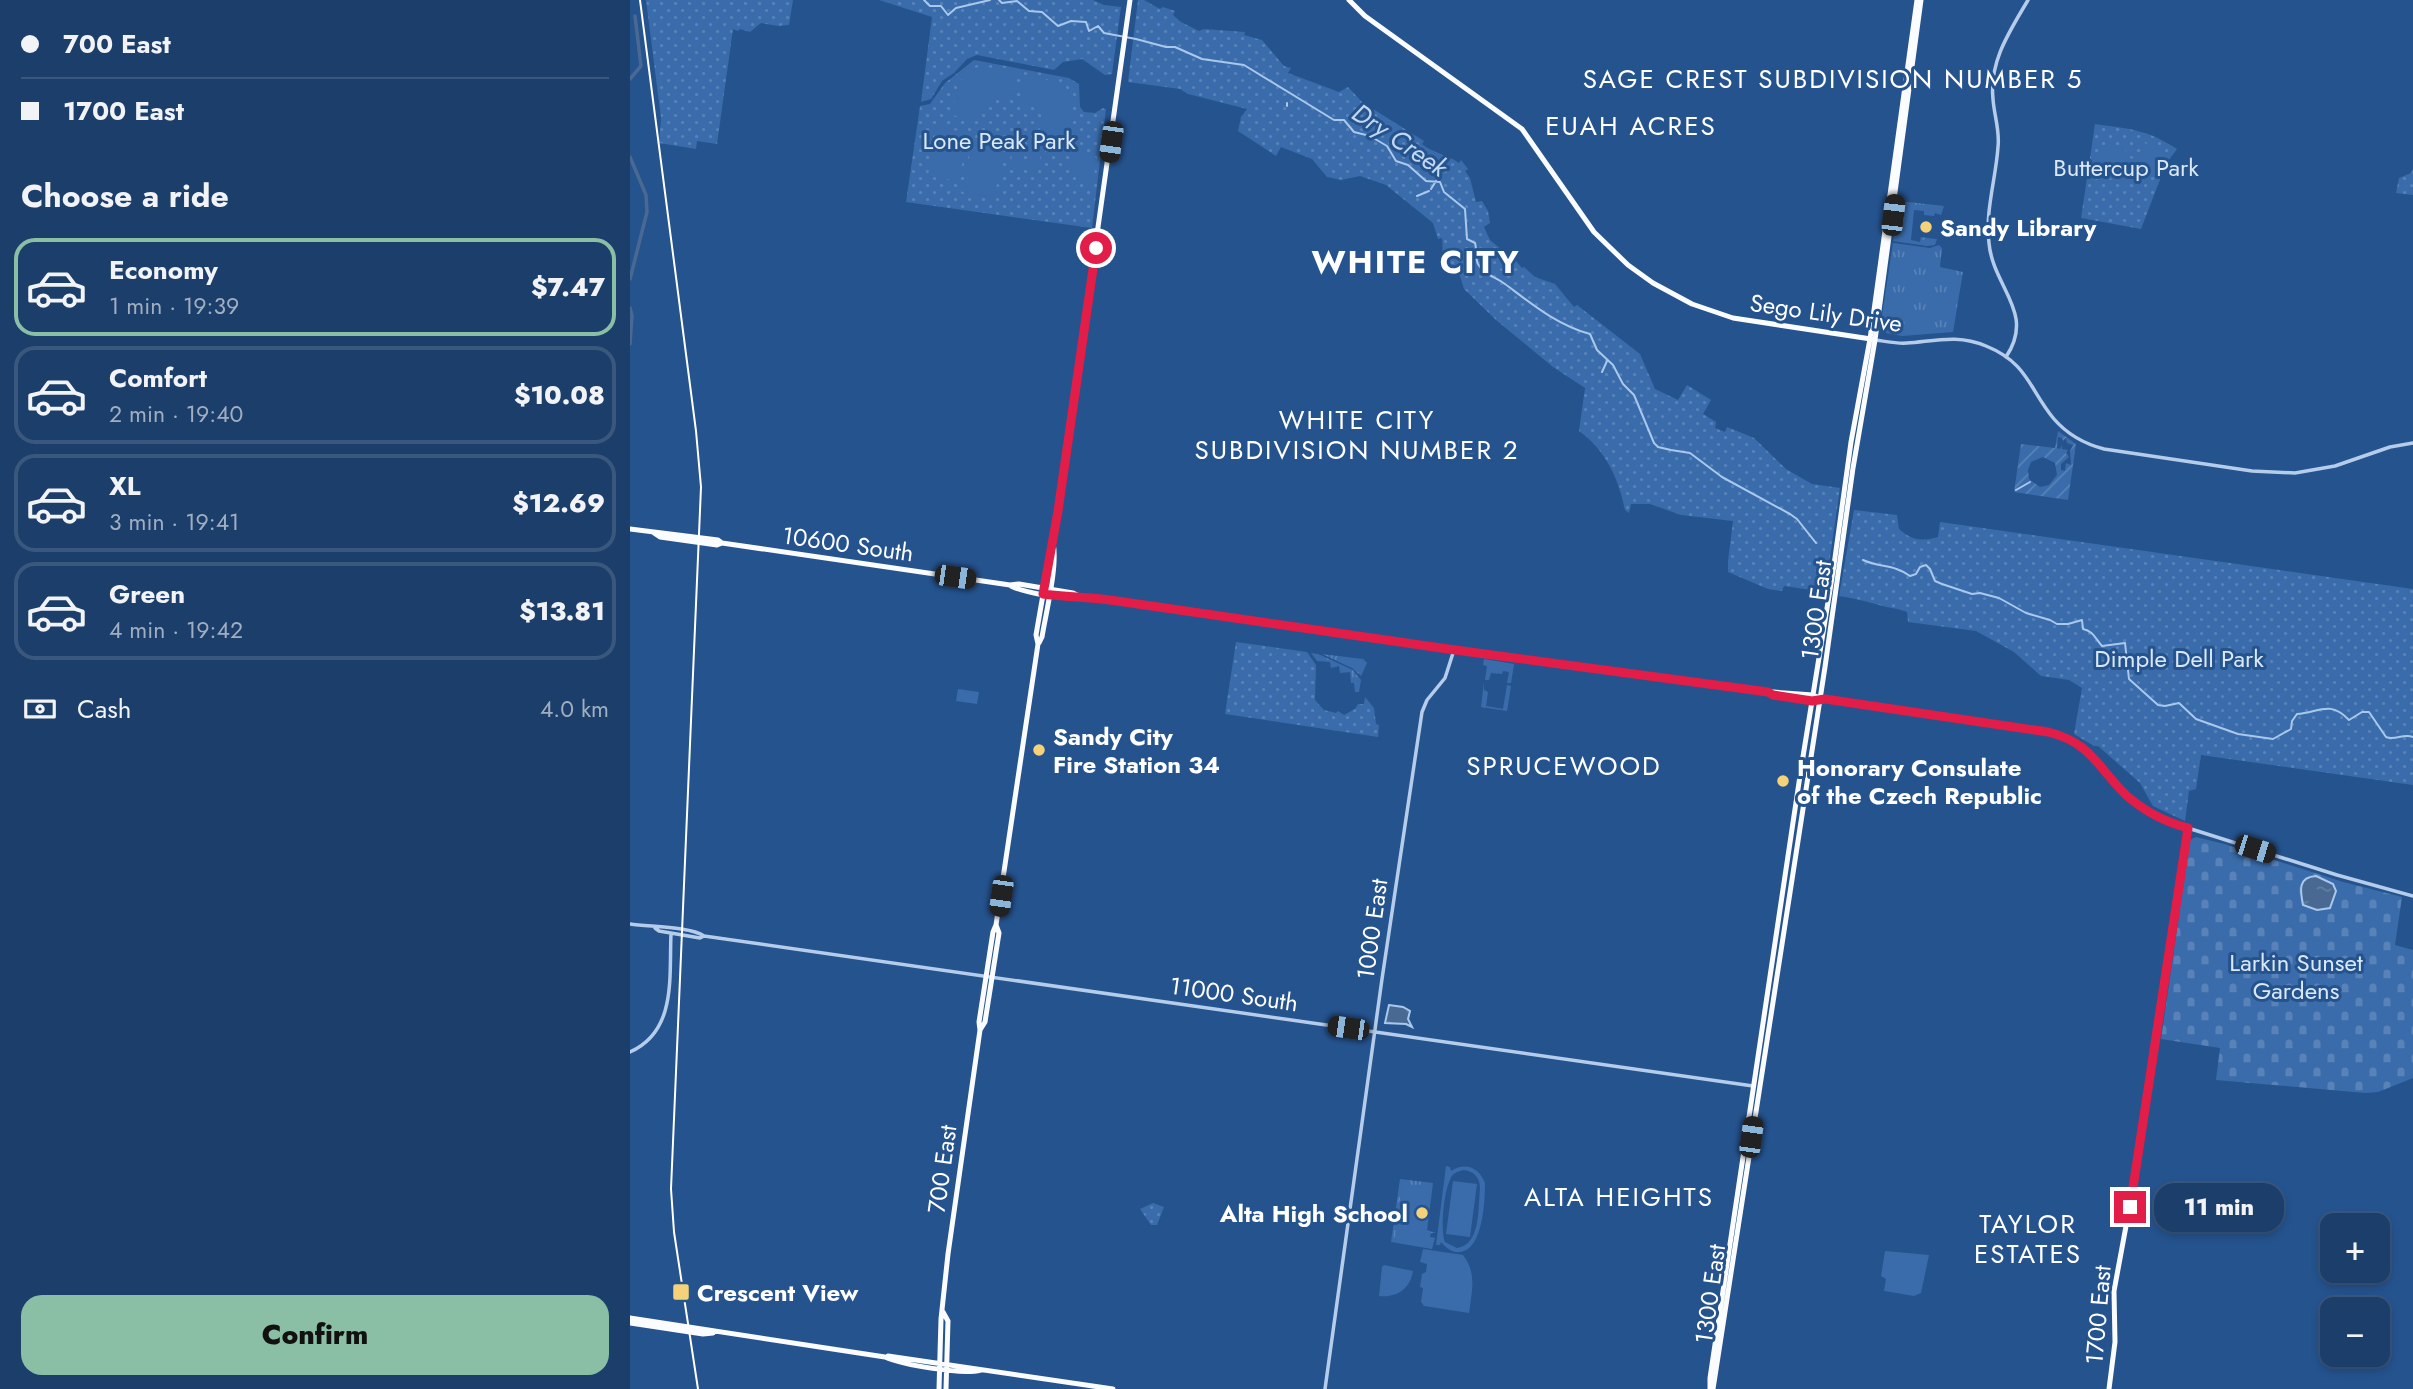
<!DOCTYPE html>
<html lang="en">
<head>
<meta charset="utf-8">
<style>
  body { margin:0; font-family:Jost,sans-serif; background:#254570; color:#f1f3f6; height:100vh; display:flex; flex-direction:column; font-size:26px; white-space:nowrap }
  * { box-sizing:border-box; margin:0 }
  p { font-size:23px; color:#a0aec1 }
  .icon { flex:none; width:38px; height:38px; fill:none; stroke:currentColor; stroke-width:2; stroke-linecap:round; stroke-linejoin:round }
  .map { position:relative; flex:1; overflow:hidden }
  .details { display:flex; flex-direction:column; background:#1c3e6a; width:630px }
  .details>* { flex:none }
  .top-card { display:grid; align-content:center; height:154px; padding:0 21px; background:#1c3e6a }
  .tools { position:absolute; left:1690px; top:1213px; display:grid; gap:14px }
  .tools a { display:grid; place-items:center; width:70px; height:70px; border-radius:14px; background:#1c3e6a; box-shadow:0 4px 10px #0003,0 0 0 2px #3a577e; font-size:35px }
  .end { position:absolute; width:32px; height:32px; margin:-16px; border:9px solid #e11d48; background:#fff; box-shadow:0 0 0 4px #fff }
  .from { border-radius:50% }
  .bubble { position:absolute; height:49px; border-radius:21px; background:#1c3e6a; box-shadow:0 4px 10px #0003,0 0 0 2px #3a577e; font-size:23px; font-weight:800; line-height:49px; text-align:center }
  .car { position:absolute; width:21px; height:42px; margin:-21px -10px; border-radius:9px; box-shadow:0 0 5px 2px #0007; background:linear-gradient(#222 24%,#8ab4d8 0 40%,#222 0 76%,#8ab4d8 0 86%,#222 0) }
  .top-card b { display:flex; align-items:center; gap:24px; height:66px; font-size:26px }
  .top-card b+b { border-top:2px solid #3a577e }
  .top-card i { width:18px; height:18px; background:#f1f3f6 }
  ul { padding:0; list-style:none }
  li { display:flex; align-items:center; gap:21px; height:98px; margin:0 14px 10px; padding:0 7px; border:4px solid #3a577e; border-radius:21px }
  li div { flex:1 }
  li b { display:block; font-size:26px }
  li em { font-style:normal; font-weight:800 }
  li.current { border-color:#8abfa5 }
  li>.icon { width:63px; height:63px; stroke-width:1.5 }
  h2 { padding:0 21px; font-size:32px; line-height:84px }
  .pay { display:flex; align-items:center; gap:18px; height:77px; padding:0 21px; font-size:26px }
  .pay p { margin-inline-start:auto }
  .button { display:flex; gap:14px; margin-top:auto; padding:14px 21px }
  .button a { flex:1; height:80px; border-radius:21px; background:#8abfa5; color:#111; font-size:28px; font-weight:800; line-height:80px; text-align:center }
  main { display:flex; flex:1; min-height:0 }
  .map>svg:first-child { display:block }
</style>
</head>
<body>
<main>
<section class="details">
<div class="top-card">
<b><i class="from"></i>700 East</b>
<b><i></i>1700 East</b>
</div>
<h2>Choose a ride</h2>
<ul>
<li class="current"><svg class="icon" aria-label="car" viewBox="0 0 24 24"><path d="M5 17H2v-5l4-1 3-4h7l3 4 3 1v5h-3M9 17h6M6 11h13"/><circle cx="7" cy="17" r="2"/><circle cx="17" cy="17" r="2"/></svg><div><b>Economy</b><p>1 min · 19:39</p></div><em>$7.47</em></li>
<li><svg class="icon" aria-label="car" viewBox="0 0 24 24"><path d="M5 17H2v-5l4-1 3-4h7l3 4 3 1v5h-3M9 17h6M6 11h13"/><circle cx="7" cy="17" r="2"/><circle cx="17" cy="17" r="2"/></svg><div><b>Comfort</b><p>2 min · 19:40</p></div><em>$10.08</em></li>
<li><svg class="icon" aria-label="car" viewBox="0 0 24 24"><path d="M5 17H2v-5l4-1 3-4h7l3 4 3 1v5h-3M9 17h6M6 11h13"/><circle cx="7" cy="17" r="2"/><circle cx="17" cy="17" r="2"/></svg><div><b>XL</b><p>3 min · 19:41</p></div><em>$12.69</em></li>
<li><svg class="icon" aria-label="car" viewBox="0 0 24 24"><path d="M5 17H2v-5l4-1 3-4h7l3 4 3 1v5h-3M9 17h6M6 11h13"/><circle cx="7" cy="17" r="2"/><circle cx="17" cy="17" r="2"/></svg><div><b>Green</b><p>4 min · 19:42</p></div><em>$13.81</em></li>
</ul>
<div class="pay"><svg class="icon" aria-label="cash" viewBox="0 0 24 24"><path d="M3 7h18v10H3z"/><circle cx="12" cy="12" r="2"/></svg>Cash<p>4.0 km</p></div>
<div class="button"><a>Confirm</a></div>
</section>
<div class="map">
<svg width="1783" height="1389" viewBox="0 0 1783 1389">
  <defs>
    <pattern id="grass-tufts" width="24" height="20" patternUnits="userSpaceOnUse" patternTransform="scale(1.75)"><rect width="24" height="20" fill="#3a6cab"/><path d="M3 7l-1-3M5 7V3M7 7l1-3M15 17l-1-3M17 17v-4M19 17l1-3" fill="none" stroke="#5882b8"/></pattern>
    <pattern id="cemetery-stones" width="16" height="16" patternUnits="userSpaceOnUse" patternTransform="scale(1.75)"><rect width="16" height="16" fill="#3a6cab"/><path d="M2 7V4a2 2 0 0 1 4 0v3zM10 15v-3a2 2 0 0 1 4 0v3z" fill="#5882b8"/></pattern>
    <pattern id="park-dots" width="8" height="8" patternUnits="userSpaceOnUse" patternTransform="scale(1.75)"><rect width="8" height="8" fill="#3a6cab"/><path d="M2 2h.1M6 6h.1" fill="none" stroke="#5882b8" stroke-width="1.8" stroke-linecap="round"/></pattern>
    <pattern id="garden-furrows" width="10" height="10" patternUnits="userSpaceOnUse" patternTransform="scale(1.75)"><rect width="10" height="10" fill="#3a6cab"/><path d="M-1 1l2-2M0 10L10 0M9 11l2-2" fill="none" stroke="#5882b8"/></pattern>
    <pattern id="water-ripples" width="26" height="14" patternUnits="userSpaceOnUse" patternTransform="scale(1.75)"><rect width="26" height="14" fill="#496993"/><path d="M2 4q2-2 4 0t4 0M15 11q2-2 4 0t4 0" fill="none" stroke="#6480a3"/></pattern>
  </defs>
  <rect width="100%" height="100%" fill="#25538e"/>
  <path fill="url(#grass-tufts)" d="M 1269,201 L 1314,206 L 1311,215 L 1305,213 L 1304,216 L 1294,215 L 1294,211 L 1284,210 L 1281,240 L 1290,242 L 1291,237 L 1305,239 L 1307,239 L 1305,245 L 1297,246 L 1263,241 Z
    M 1263,243 L 1300,248 L 1309,245 L 1312,248 L 1310,267 L 1333,272 L 1323,332 L 1272,336 L 1251,332 L 1250,329 Z
    M 681,653 L 688,654 L 723,670 L 731,680 L 729,692 L 725,692 L 724,683 L 721,683 L 720,672 L 710,673 L 709,666 L 701,668 L 700,662 L 687,661 Z
    M 692,654 L 733,659 L 737,663 L 731,676 L 722,668 Z
    M 854,659 L 884,664 L 881,683 L 877,683 L 879,672 L 873,671 L 872,674 L 861,673 L 859,680 L 855,680 L 857,666 L 853,665 Z
    M 854,682 L 854,690 L 858,692 L 856,706 L 873,709 L 877,685 L 881,686 L 877,711 L 851,707 Z
    M 770,1179 L 803,1183 L 797,1230 L 806,1233 L 801,1233 L 800,1237 L 805,1238 L 802,1249 L 761,1242 Z"/>
  <path fill="url(#cemetery-stones)" d="M 1566,837 L 1594,844 L 1713,882 L 1772,897 L 1765,945 L 1783,950 L 1783,1078 L 1748,1092 L 1735,1093 L 1586,1080 L 1590,1048 L 1531,1039 L 1560,840 Z"/>
  <path fill="url(#park-dots)" d="M 16,0 L 163,0 L 159,25 L 148,26 L 131,23 L 120,32 L 110,29 L 108,31 L 103,29 L 87,144 L 67,141 L 66,149 L 29,143 L 31,118 Z
    M 249,0 L 463,0 L 474,5 L 491,7 L 482,74 L 475,75 L 452,59 L 433,62 L 424,70 L 347,55 L 337,59 L 324,73 L 312,81 L 301,99 L 291,102 L 302,17 Z
    M 508,0 L 514,0 L 530,9 L 533,7 L 545,11 L 543,15 L 551,22 L 569,31 L 574,29 L 615,32 L 614,35 L 632,40 L 654,66 L 661,68 L 658,73 L 709,92 L 718,87 L 732,102 L 794,141 L 792,144 C 802,153 817,154 829,163 L 831,160 L 838,169 L 835,171 L 840,178 L 846,202 L 852,201 L 858,211 L 860,223 L 854,227 L 860,240 L 879,256 L 881,255 L 892,268 L 894,267 L 905,277 L 925,284 L 944,307 L 947,305 L 1010,354 L 1025,389 L 1048,400 L 1057,385 L 1081,400 L 1073,414 L 1086,422 L 1085,428 L 1095,432 L 1097,427 L 1124,438 L 1156,469 L 1182,484 L 1210,488 L 1195,592 L 1154,586 L 1152,591 L 1138,589 L 1098,572 L 1098,561 L 1103,521 L 1051,515 L 1020,504 L 1001,504 L 999,513 L 995,510 C 989,480 976,450 949,431 L 955,388 L 923,367 L 866,320 L 834,289 L 830,276 L 816,258 L 813,259 C 812,253 813,242 812,238 L 808,239 L 803,223 L 756,185 L 730,176 L 711,180 L 697,177 L 682,159 L 651,147 L 646,156 L 608,131 L 611,117 L 617,109 L 558,94 L 550,89 L 498,82 Z
    M 344,60 L 439,78 L 449,84 L 450,107 L 454,112 L 465,113 L 473,108 L 476,109 L 462,228 L 276,202 L 290,106 L 300,104 L 315,83 Z
    M 1465,124 C 1500,129 1516,129 1547,149 L 1536,164 L 1511,229 L 1451,218 Z
    M 1783,169 L 1783,195 L 1766,193 L 1769,178 L 1781,173 Z
    M 1224,510 L 1267,515 L 1269,529 C 1281,540 1292,542 1308,537 L 1310,522 L 1783,589 L 1783,785 L 1571,755 L 1566,789 L 1559,791 L 1555,821 L 1523,806 L 1510,783 L 1468,746 L 1464,746 L 1444,734 L 1452,688 L 1439,680 L 1411,676 L 1384,652 L 1346,631 L 1278,622 L 1277,612 C 1268,608 1258,608 1249,605 C 1235,601 1223,598 1209,596 Z
    M 606,642 L 677,652 L 686,665 L 685,700 L 694,710 L 706,713 L 708,711 L 714,715 L 725,709 L 728,704 L 734,704 L 735,697 L 744,708 L 746,724 L 749,725 L 748,737 L 595,714 Z
    M 523,1203 L 534,1207 L 527,1225 L 521,1225 L 510,1209 Z"/>
  <path fill="url(#garden-furrows)" fill-rule="evenodd" d="M 1428,431 L 1446,444 L 1438,500 L 1384,492 L 1391,444 L 1425,448 ZM 1428,437 L 1432,438 L 1433,441 L 1436,438 L 1437,443 L 1443,445 L 1440,451 L 1441,465 L 1436,463 L 1435,471 L 1431,470 L 1431,464 L 1439,457 L 1436,453 L 1438,450 L 1432,449 L 1432,445 L 1430,449 L 1427,448 ZM 1413,457 L 1425,463 L 1427,475 L 1419,485 L 1410,487 L 1399,479 L 1398,470 L 1401,462 Z"/>
  <path fill="#3a6cab" fill-rule="evenodd" d="M 352,66 L 386,73 L 380,101 C 361,96 353,102 350,121 L 322,115 C 326,95 327,71 352,66 Z
    M 395,75 C 445,85 447,87 437,138 L 409,132 C 415,110 410,106 389,102 Z
    M 306,127 L 338,133 L 329,181 L 298,176 Z
    M 1512,142 L 1534,151 L 1524,174 L 1517,171 L 1513,187 L 1479,178 L 1480,172 L 1468,172 L 1471,146 L 1496,149 L 1495,157 L 1511,161 Z
    M 342,143 L 374,150 L 364,198 L 332,192 Z
    M 383,147 L 393,149 L 390,169 L 380,168 Z
    M 401,150 L 411,152 L 408,172 L 398,170 Z
    M 442,151 L 462,154 L 466,158 L 464,177 L 461,183 L 449,183 L 441,170 L 441,165 L 446,161 L 442,155 Z
    M 828,440 L 845,442 L 843,459 L 826,456 Z
    M 328,689 L 349,692 L 347,704 L 326,701 Z
    M 816,1166 L 820,1167 L 821,1171 C 835,1162 849,1167 855,1183 C 855,1201 853,1250 830,1252 C 822,1253 816,1248 811,1242 L 810,1245 L 806,1245 ZM 833,1170 C 844,1171 850,1177 850,1189 C 848,1207 851,1245 827,1248 L 815,1242 C 810,1231 814,1191 820,1180 C 822,1173 827,1172 833,1170 Z
    M 823,1181 L 847,1184 L 840,1237 L 816,1234 Z
    M 772,1184 L 801,1188 L 794,1241 L 765,1237 Z
    M 793,1249 L 833,1255 C 847,1273 842,1291 839,1313 L 794,1306 L 791,1302 L 793,1288 L 790,1287 L 792,1274 L 796,1272 L 797,1264 L 790,1262 Z
    M 1255,1251 L 1299,1255 L 1291,1293 L 1284,1296 L 1254,1291 L 1256,1279 L 1251,1276 Z
    M 754,1265 L 783,1271 C 780,1289 767,1298 749,1296 L 752,1267 Z"/>
  <path fill="url(#water-ripples)" stroke="#aac8ec" stroke-width="2" d="M 1686,876 L 1703,884 L 1706,891 L 1700,908 L 1687,910 L 1673,905 C 1670,890 1668,877 1686,876 Z
    M 759,1005 L 773,1007 L 780,1011 L 778,1019 L 782,1027 L 776,1024 L 755,1023 Z"/>
  <g fill="none" stroke-linecap="round" stroke-linejoin="round">
    <path stroke="#aac8ec" stroke-width="2" d="M 294,0 L 300,6 L 311,6 L 318,15 L 326,8 L 360,0
      M 369,0 L 372,3 L 387,1 L 399,11 L 412,12 L 428,26 L 441,21 L 456,22 L 459,31 L 468,26 L 474,33 L 506,39 L 536,47 L 545,47 L 572,59 L 614,65 L 704,120 L 714,120 L 724,132 L 740,136 L 757,146 L 766,161 L 778,165 L 796,181 L 810,182 L 814,192 L 835,209 L 837,239 L 845,243 C 847,250 845,258 848,264 C 854,275 866,277 875,284 C 902,304 927,325 960,334 L 967,350 L 983,365 L 993,384 L 1004,395 L 1024,443 L 1028,447 L 1041,450 L 1060,453 L 1092,477 L 1160,514 L 1167,519 L 1186,543
      M 657,106 L 657,103
      M 801,189 L 806,181
      M 787,196 L 799,191
      M 972,372 L 977,361
      M 1386,490 L 1400,482
      M 1233,560 C 1250,568 1264,564 1280,576 L 1286,574 L 1290,567 L 1296,565 L 1300,569 L 1305,581 L 1312,584 L 1342,594 L 1350,593 L 1369,598 L 1396,613 L 1420,620 L 1427,624 L 1438,624 L 1452,620 L 1453,629 C 1463,631 1465,638 1472,646 L 1495,643 L 1499,679 L 1528,705 L 1535,706 L 1549,703 L 1566,719 L 1608,734 L 1643,739 L 1661,729 L 1662,721 L 1667,714 C 1690,712 1700,700 1719,720 L 1732,712 L 1739,712 L 1756,737 C 1765,741 1773,733 1783,737"/>
    <path stroke="#496993" stroke-width="3.5" d="M 0,79 L 11,66 L 5,16
      M 0,157 L 16,195 L 17,212 L 0,279
      M 0,308 L 2,316 L 0,344"/>
    <path stroke="#b5cdeb" stroke-width="3.5" d="M 1245,340 C 1255,341 1266,344 1277,343 C 1305,341 1328,334 1356,346 C 1398,363 1399,389 1424,419 C 1437,434 1455,444 1474,449 L 1622,471 L 1665,473 L 1705,466 L 1760,447 L 1783,443
      M 1376,357 C 1406,312 1363,288 1359,243 C 1355,211 1366,178 1368,147 C 1370,130 1364,115 1363,99 C 1359,61 1380,31 1398,0
      M 1558,828 L 1707,875 L 1783,896
      M 0,924 C 19,927 60,926 74,936
      M 25,928 L 29,931 L 70,938 L 74,936 L 1123,1086
      M 0,1052 C 47,1031 39,977 41,934
      M 695,1389 L 752,979 L 792,712 L 797,700 L 815,678 L 824,650"/>
    <path stroke="#fafcff" stroke-width="5" d="M 719,0 L 735,16 L 892,129 L 964,232 L 998,265 L 1023,283 L 1062,304 L 1103,318 L 1241,339
      M 0,529 L 88,540 L 92,543 L 380,585 L 389,584 L 443,593 L 449,596 L 1116,690 L 1183,695 L 1190,698 L 1418,732 C 1462,743 1467,767 1496,795 C 1514,812 1535,821 1558,828 L 1509,1156 L 1484,1291 L 1485,1342 L 1479,1389
      M 24,533 L 30,537 L 87,545 L 92,543
      M 381,586 C 393,592 436,601 449,596
      M 409,643 L 412,637 C 416,612 428,565 423,543
      M 1138,692 L 1143,695 L 1184,700
      M 350,1030 L 355,1022 L 369,933 L 366,925
      M 313,1312 L 318,1321 L 316,1389
      M 0,1318 L 255,1357 C 274,1365 331,1375 351,1370
      M 0,1323 L 73,1334 L 83,1333
      M 258,1356 L 483,1389
      M 309,1389 L 311,1319 L 318,1254 L 350,1030 L 349,1022 L 363,932 L 366,925 L 408,644 L 406,635 L 430,497 L 500,0
      M 1080,1389 L 1080,1378 L 1171,769 L 1204,565 L 1221,442 L 1240,339 L 1287,0
      M 1083,1389 L 1195,667 L 1223,468 L 1245,340 L 1291,0"/>
    <path stroke="#fff" stroke-width="2" d="M 10,0 L 66,431 L 71,487 L 41,1189 L 44,1232 L 68,1389"/>
  </g>
  <g fill="none" stroke-linecap="round" stroke-linejoin="round">
    <path stroke="#e11d48" stroke-width="9" d="M 466,248 L 428,511 L 413,594 C 436,597 457,597 480,600 L 818,649 L 1138,692 L 1143,695 L 1182,701 L 1195,699 L 1418,732 C 1462,743 1467,767 1496,795 C 1514,811 1535,822 1558,828 L 1500,1207"/>
  </g>
  <g fill="#f5d27a" stroke="#25538e" stroke-width="2.5">
    <circle cx="1296" cy="227" r="7"/>
    <circle cx="409" cy="750" r="7"/>
    <circle cx="1153" cy="781" r="7"/>
    <circle cx="792" cy="1213" r="7"/>
    <rect x="42" y="1283" width="18" height="18" rx="3.5"/>
  </g>
  <g text-anchor="middle" dominant-baseline="central" stroke-width="6" stroke-linejoin="round" paint-order="stroke">
    <g font-size="24" fill="#dae8f8" stroke="#25538e">
      <text x="369" y="140">Lone Peak Park</text>
      <text x="1496" y="167">Buttercup Park</text>
      <text x="1549" y="658">Dimple Dell Park</text>
      <text x="1666" y="962">Larkin Sunset<tspan x="1666" dy="28">Gardens</tspan></text>
    </g>
    <g font-size="24" font-weight="bold" fill="#fff" stroke="#25538e" text-anchor="start">
      <text x="1310" y="227">Sandy Library</text>
      <text x="423" y="736">Sandy City<tspan x="423" dy="28">Fire Station 34</tspan></text>
      <text x="1167" y="767">Honorary Consulate<tspan x="1167" dy="28">of the Czech Republic</tspan></text>
      <text x="778" y="1213" text-anchor="end">Alta High School</text>
      <text x="67" y="1292">Crescent View</text>
    </g>
    <g font-size="24" fill="#fff" stroke="#25538e">
      <text transform="translate(1196 313) rotate(8)">Sego Lily Drive</text>
      <text transform="translate(218 544) rotate(8)">10600 South</text>
      <text transform="translate(1186 610) rotate(-82)">1300 East</text>
      <text transform="translate(742 929) rotate(-82)">1000 East</text>
      <text transform="translate(604 994) rotate(8)">11000 South</text>
      <text transform="translate(312 1169) rotate(-82)">700 East</text>
      <text transform="translate(1080 1294) rotate(-82)">1300 East</text>
      <text transform="translate(1468 1315) rotate(-85)">1700 East</text>
    </g>
    <g font-size="26" letter-spacing="2" fill="#fff" stroke="#25538e">
      <text x="1203" y="79">SAGE CREST SUBDIVISION NUMBER 5</text>
      <text x="1001" y="126">EUAH ACRES</text>
      <text x="727" y="420">WHITE CITY<tspan x="727" dy="30">SUBDIVISION NUMBER 2</tspan></text>
      <text x="934" y="766">SPRUCEWOOD</text>
      <text x="989" y="1197">ALTA HEIGHTS</text>
      <text x="1398" y="1224">TAYLOR<tspan x="1398" dy="30">ESTATES</tspan></text>
    </g>
    <g font-size="26" font-style="italic" fill="#c1d7f2" stroke="#25538e">
      <text transform="translate(770 140) rotate(34)">Dry Creek</text>
    </g>
    <g font-size="32" font-weight="bold" letter-spacing="2" fill="#fff" stroke="#25538e">
      <text x="786" y="262">WHITE CITY</text>
    </g>
  </g>
</svg>
<div class="tools">
<a>+</a>
<a>−</a>
</div>
<i class="end from" style="left:466px;top:248px"></i>
<i class="end" style="left:1500px;top:1207px"></i>
<div class="bubble" style="left:1524px;top:1183px;width:130px">11 min</div>
<i class="car" style="left:481px;top:142px;rotate:188deg"></i>
<i class="car" style="left:1263px;top:215px;rotate:7deg"></i>
<i class="car" style="left:325px;top:577px;rotate:98deg"></i>
<i class="car" style="left:1625px;top:849px;rotate:108deg"></i>
<i class="car" style="left:371px;top:896px;rotate:188deg"></i>
<i class="car" style="left:718px;top:1028px;rotate:278deg"></i>
<i class="car" style="left:1121px;top:1137px;rotate:8deg"></i>
</div>
</main>
</body>
</html>
